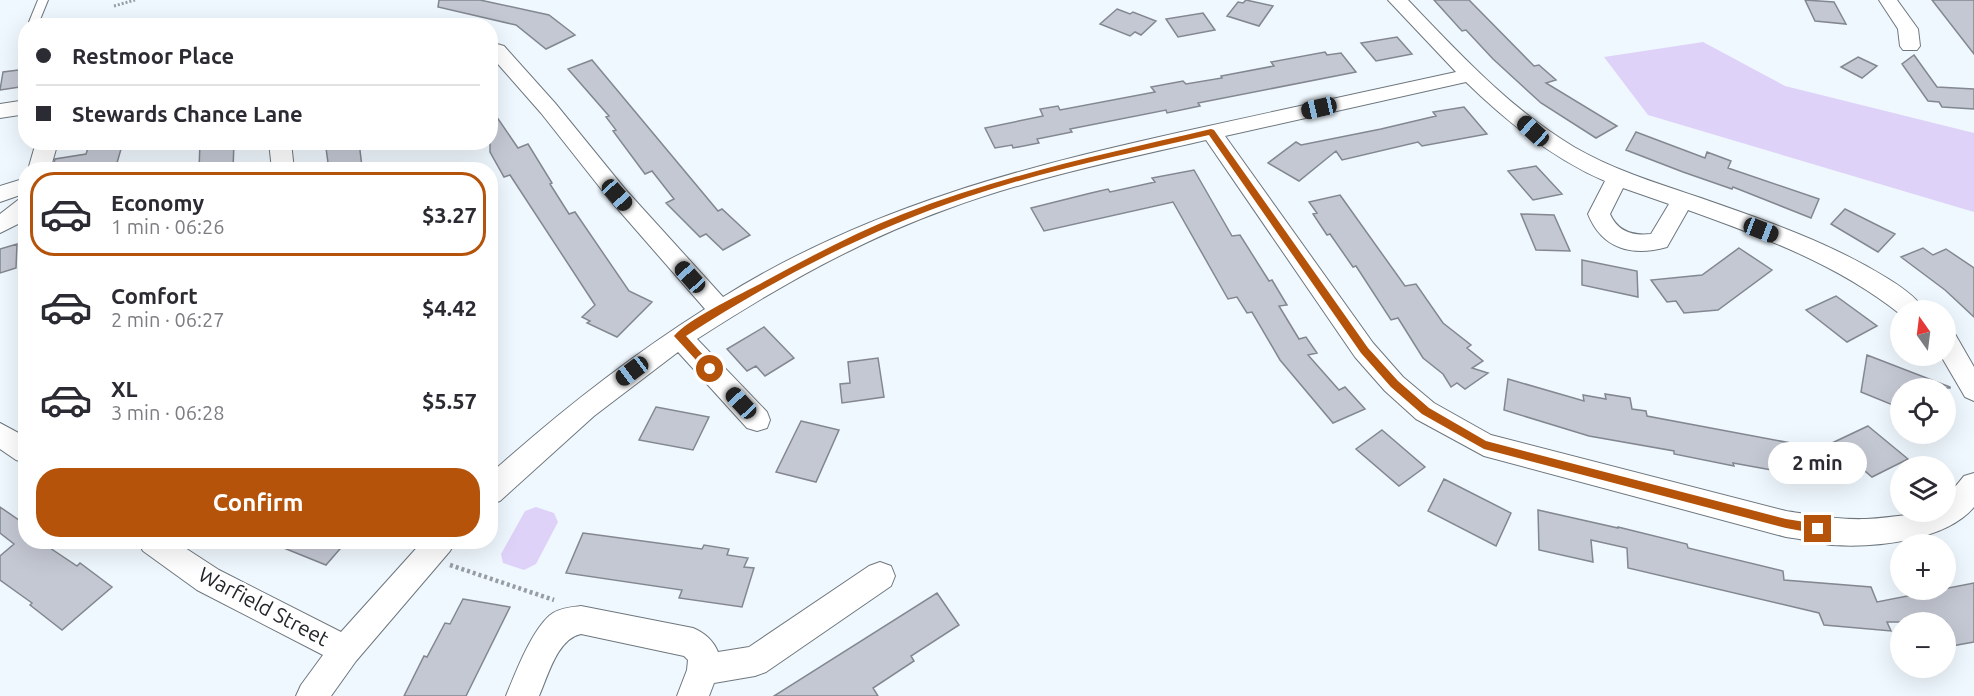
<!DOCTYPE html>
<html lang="en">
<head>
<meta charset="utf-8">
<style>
  body { margin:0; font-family:Ubuntu,sans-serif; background:#f7f7f7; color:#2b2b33; height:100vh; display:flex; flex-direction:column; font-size:22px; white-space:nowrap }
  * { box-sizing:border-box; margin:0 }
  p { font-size:20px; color:#7c7c81 }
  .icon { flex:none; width:33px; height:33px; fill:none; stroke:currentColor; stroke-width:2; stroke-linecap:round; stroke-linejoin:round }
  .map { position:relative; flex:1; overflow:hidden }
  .drawer { position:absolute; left:18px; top:162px; width:480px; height:387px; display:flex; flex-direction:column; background:#fff; border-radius:24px; box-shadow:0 6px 24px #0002 }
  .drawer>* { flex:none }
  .guide { position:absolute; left:18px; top:18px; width:480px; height:132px; border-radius:24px; box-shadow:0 6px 24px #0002; display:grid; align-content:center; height:132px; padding:0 18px; background:#fff }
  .needle { width:39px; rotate:346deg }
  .controls { position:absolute; left:1890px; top:300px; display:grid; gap:12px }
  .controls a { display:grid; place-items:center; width:66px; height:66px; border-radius:50%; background:#fff; box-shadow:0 6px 24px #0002; font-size:30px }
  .end { position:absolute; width:27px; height:27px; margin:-14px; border:8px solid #b45309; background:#fff; box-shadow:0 0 0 3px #fff }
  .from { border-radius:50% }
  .bubble { position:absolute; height:42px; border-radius:21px; background:#fff; box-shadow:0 6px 24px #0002; font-size:20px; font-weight:700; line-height:42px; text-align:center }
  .car { position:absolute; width:18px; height:36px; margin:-18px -9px; border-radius:8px; box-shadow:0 0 4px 2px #0007; background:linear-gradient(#222 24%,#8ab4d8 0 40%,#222 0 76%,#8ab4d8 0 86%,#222 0) }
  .guide b { display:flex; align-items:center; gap:21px; height:57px; font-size:22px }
  .guide b+b { border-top:2px solid #e1e1e2 }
  .guide i { width:15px; height:15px; background:#2b2b33 }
  ul { padding:10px 0 0; list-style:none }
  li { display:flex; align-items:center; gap:18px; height:84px; margin:0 12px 9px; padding:0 6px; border:3px solid transparent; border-radius:24px }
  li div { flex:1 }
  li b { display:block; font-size:22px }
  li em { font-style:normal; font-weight:700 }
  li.selected { border-color:#b45309 }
  li>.icon { width:54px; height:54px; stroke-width:1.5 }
  .primary-button { display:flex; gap:12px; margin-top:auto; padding:12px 18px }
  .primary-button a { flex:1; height:69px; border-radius:24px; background:#b45309; color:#fff; font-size:24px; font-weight:700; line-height:69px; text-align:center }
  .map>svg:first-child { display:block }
</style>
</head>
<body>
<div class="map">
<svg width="1974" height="696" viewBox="0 0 1974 696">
  <rect width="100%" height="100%" fill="#eff8fe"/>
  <path fill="#ded2f9" d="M 1703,42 L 1785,86 L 1974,133 L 1974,212 L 1648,115 L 1604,57 Z
    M 536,507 L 554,513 L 558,522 L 536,564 L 524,570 L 503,563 L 501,554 L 525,511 Z"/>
  <path fill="#c4c8d3" stroke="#838790" stroke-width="1.5" d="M 439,0 L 480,0 L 549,15 L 575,35 L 546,49 L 516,25 L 438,7 Z
    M 1246,0 L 1273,6 L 1259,26 L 1227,16 L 1238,2 L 1243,3 Z
    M 1434,0 L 1469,0 L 1534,66 L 1539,65 L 1556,80 L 1546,83 L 1617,126 L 1596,138 L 1541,103 L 1493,59 L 1466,30 L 1462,31 Z
    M 1805,0 L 1834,2 L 1846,24 L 1815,21 Z
    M 1932,0 L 1974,0 L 1974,54 Z
    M 1117,9 L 1130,14 L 1133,12 L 1156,21 L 1141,35 L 1135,32 L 1130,36 L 1100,24 Z
    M 1203,13 L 1215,30 L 1178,37 L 1166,19 Z
    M 1397,37 L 1412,54 L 1376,61 L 1361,43 Z
    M 1325,52 L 1327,55 L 1341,53 L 1356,72 L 1198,103 L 1200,106 L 1167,113 L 1166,110 L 1070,129 L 1072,132 L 1037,139 L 1039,143 L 1013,148 L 1012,145 L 995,148 L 985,128 L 1043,116 L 1040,109 L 1058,106 L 1060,110 L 1155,92 L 1151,87 L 1183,81 L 1186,84 L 1222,78 L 1221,76 L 1274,66 L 1271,62 Z
    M 1914,55 L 1937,87 L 1974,89 L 1974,109 L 1942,107 L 1939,102 L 1928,101 L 1902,64 Z
    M 1858,57 L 1877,66 L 1862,78 L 1841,67 Z
    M 592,60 L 718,211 L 722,209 L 750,235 L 723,250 L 706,234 L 700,237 L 666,203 L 674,199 L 652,171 L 645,174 L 613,131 L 616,130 L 606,117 L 609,116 L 568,69 Z
    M 26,69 L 26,86 L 0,90 L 3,72 Z
    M 490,107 L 518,148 L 528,144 L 552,183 L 550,184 L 569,214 L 575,212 L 629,291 L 652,302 L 617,337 L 587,323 L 590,321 L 582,317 L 595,305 L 510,175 L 504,177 L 490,152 Z
    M 1464,107 L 1487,134 L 1422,146 L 1418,142 L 1342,160 L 1336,151 L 1299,181 L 1268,163 L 1296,142 L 1301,145 L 1381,129 L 1436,116 L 1433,112 Z
    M 1636,132 L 1705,158 L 1707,152 L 1731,161 L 1728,168 L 1819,199 L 1811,218 L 1733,187 L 1732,189 L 1683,172 L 1626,150 Z
    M 90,142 L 123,142 L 115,170 L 52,170 L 55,159 L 86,154 Z
    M 200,142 L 234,142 L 233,170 L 199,170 Z
    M 346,142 L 359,142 L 362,167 L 352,170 L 329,170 L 326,148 Z
    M 1536,166 L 1562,194 L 1533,200 L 1508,171 Z
    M 1194,170 L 1232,236 L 1240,235 L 1269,281 L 1272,280 L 1287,305 L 1279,306 L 1299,339 L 1306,337 L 1317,353 L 1308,355 L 1339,390 L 1345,387 L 1365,409 L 1333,423 L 1280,360 L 1252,312 L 1247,313 L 1237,297 L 1228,299 L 1173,202 L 1044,231 L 1031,208 L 1091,193 L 1108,189 L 1110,192 L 1155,182 L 1152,178 Z
    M 1340,195 L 1405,286 L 1416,284 L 1443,323 L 1471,345 L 1467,348 L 1483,361 L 1472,368 L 1488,373 L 1465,389 L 1457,383 L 1451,387 L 1443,374 L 1423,358 L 1398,318 L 1391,320 L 1356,266 L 1353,267 L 1330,234 L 1327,235 L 1313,214 L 1317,213 L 1309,202 Z
    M 1845,209 L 1895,234 L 1878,252 L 1831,224 Z
    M 1521,214 L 1554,215 L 1570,251 L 1536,250 Z
    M 17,244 L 16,268 L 0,273 L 0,249 Z
    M 1739,248 L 1772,270 L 1718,310 L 1684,313 L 1676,301 L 1667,302 L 1651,280 L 1702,275 Z
    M 1923,248 L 1933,255 L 1946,249 L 1974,268 L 1974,317 L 1945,290 L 1901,257 Z
    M 1582,260 L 1637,271 L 1638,297 L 1582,285 Z
    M 1836,296 L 1877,326 L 1847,342 L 1806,310 Z
    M 764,327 L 794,358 L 765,376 L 756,366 L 747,371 L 727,349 Z
    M 1867,355 L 1950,387 L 1950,388 L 1900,388 L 1900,408 L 1861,392 Z
    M 878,358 L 884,397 L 842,403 L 840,384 L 850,383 L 848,362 Z
    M 1508,379 L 1584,401 L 1583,395 L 1606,399 L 1605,394 L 1630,398 L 1632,409 L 1646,411 L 1647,416 L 1812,447 L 1821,479 L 1733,463 L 1734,466 L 1674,454 L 1674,451 L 1589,436 L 1504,410 Z
    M 656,407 L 709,417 L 693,450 L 639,440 Z
    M 801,421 L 839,430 L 816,482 L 776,472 Z
    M 1868,426 L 1908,459 L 1872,477 L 1832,443 Z
    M 1382,430 L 1425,467 L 1399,486 L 1356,449 Z
    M 1444,479 L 1511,513 L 1496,546 L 1428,511 Z
    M 0,507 L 26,525 L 26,542 L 41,542 L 77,566 L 80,563 L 112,587 L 62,630 L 30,605 L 32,603 L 0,580 L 0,556 L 14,544 L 0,533 Z
    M 1538,510 L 1618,528 L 1618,527 L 1687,544 L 1688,548 L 1783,571 L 1784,580 L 1871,587 L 1877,602 L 1974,583 L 1974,642 L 1946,647 L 1946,622 L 1887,622 L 1891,631 L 1824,625 L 1819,613 L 1628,568 L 1627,548 L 1591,540 L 1593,562 L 1539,550 Z
    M 583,533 L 702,549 L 704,545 L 729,549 L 727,555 L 748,558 L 744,567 L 754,568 L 742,607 L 679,598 L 682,590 L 566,573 Z
    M 269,542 L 346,542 L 326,565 Z
    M 937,593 L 959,625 L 911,656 L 914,661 L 873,688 L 878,696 L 774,696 Z
    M 463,599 L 510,607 L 466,696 L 404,696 L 424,656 L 427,657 L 445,623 L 450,624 Z"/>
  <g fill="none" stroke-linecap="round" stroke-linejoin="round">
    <g stroke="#6e777e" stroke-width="2">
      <path id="service" d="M 38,0 L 48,0 L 39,22 L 34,25 L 29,22 Z"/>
    </g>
    <g stroke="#6e777e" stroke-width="2">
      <path id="minor" d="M 1388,0 L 1408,0 C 1459,53 1510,109 1574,147 C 1612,169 1653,182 1695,196 C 1761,219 1827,241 1887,278 C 1900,286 1917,297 1924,310 L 1900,310 L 1900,314 C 1837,264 1763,237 1688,210 L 1667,247 C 1632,257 1602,249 1588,214 L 1605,181 C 1552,158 1507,122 1466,82 L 1225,136 L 1373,343 L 1403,377 L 1434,403 L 1491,435 L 1786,511 C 1813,515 1838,520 1866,519 C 1893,518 1918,512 1946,512 L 1946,498 L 1964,476 L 1974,473 L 1974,507 C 1946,541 1874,548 1832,545 C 1817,543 1802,539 1786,537 L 1484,456 L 1416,419 L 1385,391 L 1355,357 L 1206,140 C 1119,160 1031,178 947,209 C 858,241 776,288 697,339 L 767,412 L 770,420 L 767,428 L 757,431 L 747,428 L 678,352 L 594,416 L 500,501 L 490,504 L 490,474 C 558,413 629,357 705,309 L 609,199 L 541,113 L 490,55 L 490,42 L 504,46 L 555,103 L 625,189 L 723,297 C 871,205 1027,166 1195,129 C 1281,110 1369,91 1456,72 ZM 1623,188 L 1669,204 L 1651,234 C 1633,236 1618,232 1610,214 Z
        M 1879,0 L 1897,0 L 1918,29 L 1920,46 L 1917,50 L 1903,50 L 1900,46 L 1898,29 Z
        M 26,100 L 26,114 L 0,118 L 0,104 Z
        M 36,142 L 58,142 L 50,170 L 28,170 Z
        M 269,142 L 291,142 L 294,170 L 272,170 Z
        M 26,178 L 26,193 L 0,202 L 0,186 Z
        M 26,198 L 26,220 L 0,233 L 0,214 L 18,200 Z
        M 1946,331 L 1955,334 L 1974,367 L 1974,401 L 1965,397 L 1941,356 L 1946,356 Z
        M 0,423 L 26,437 L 26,463 L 16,460 L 0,449 Z
        M 138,542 L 176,542 L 219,570 L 341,632 L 422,542 L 455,542 L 450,551 L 356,661 L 331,696 L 296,696 L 301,685 L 323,655 L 197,590 L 143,551 Z
        M 880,562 L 891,566 L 895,576 L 891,586 L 766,672 L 755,676 L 714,683 L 709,696 L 677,696 L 687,670 L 688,660 L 684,656 L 581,634 C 557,639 548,676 539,696 L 506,696 C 515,674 533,626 553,613 C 561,608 572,607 581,606 L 693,628 C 705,633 713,640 718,652 L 749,647 L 869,566 Z"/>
    </g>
    <path stroke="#979ea3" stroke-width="3" stroke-dasharray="2 2" stroke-linecap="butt" d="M 114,6 L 135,0"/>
    <path stroke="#979ea3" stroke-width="4.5" stroke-dasharray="3 3" stroke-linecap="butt" d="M 450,565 L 554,600"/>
    <use href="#service" fill="#fff" fill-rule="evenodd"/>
    <use href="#minor" fill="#fff" fill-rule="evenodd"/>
  </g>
  <path fill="#b45309" d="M 1211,129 L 1214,130 L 1368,348 L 1398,381 L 1429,408 L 1486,441 L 1786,519 L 1818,524 L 1822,525 L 1822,532 L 1818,534 L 1786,528 L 1484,449 L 1422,414 L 1391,387 L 1361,353 L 1209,135 C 1128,154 1046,170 967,197 C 868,230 773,280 686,336 L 714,367 L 714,372 L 707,372 L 674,336 C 687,320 737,296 756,286 C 804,260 852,234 903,214 C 1003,175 1108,153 1211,129 Z"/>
  <g text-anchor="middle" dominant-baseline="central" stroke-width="6" stroke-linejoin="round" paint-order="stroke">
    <g font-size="21" fill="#212527" stroke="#fff">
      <text transform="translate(264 606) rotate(28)">Warfield Street</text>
    </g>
  </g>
</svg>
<div class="controls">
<a><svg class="needle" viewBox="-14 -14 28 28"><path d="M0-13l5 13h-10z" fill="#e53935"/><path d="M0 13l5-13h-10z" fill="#7c7c81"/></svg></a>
<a><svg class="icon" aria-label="locate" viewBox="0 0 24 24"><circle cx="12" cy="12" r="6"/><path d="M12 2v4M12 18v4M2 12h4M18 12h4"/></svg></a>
<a><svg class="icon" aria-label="layers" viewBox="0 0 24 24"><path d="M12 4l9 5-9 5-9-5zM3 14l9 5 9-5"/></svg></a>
<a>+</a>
<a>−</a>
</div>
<i class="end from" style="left:710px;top:369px"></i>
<i class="end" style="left:1818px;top:529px"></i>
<div class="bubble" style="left:1768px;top:442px;width:99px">2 min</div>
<i class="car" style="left:1319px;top:108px;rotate:257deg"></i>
<i class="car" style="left:1533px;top:131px;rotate:312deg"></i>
<i class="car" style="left:617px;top:195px;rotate:138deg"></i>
<i class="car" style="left:1761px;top:230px;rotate:111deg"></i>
<i class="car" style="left:690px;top:277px;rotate:318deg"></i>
<i class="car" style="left:632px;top:371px;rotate:233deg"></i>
<i class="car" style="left:741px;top:403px;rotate:317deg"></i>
<div class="guide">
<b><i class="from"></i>Restmoor Place</b>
<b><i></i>Stewards Chance Lane</b>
</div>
<section class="drawer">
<ul>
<li class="selected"><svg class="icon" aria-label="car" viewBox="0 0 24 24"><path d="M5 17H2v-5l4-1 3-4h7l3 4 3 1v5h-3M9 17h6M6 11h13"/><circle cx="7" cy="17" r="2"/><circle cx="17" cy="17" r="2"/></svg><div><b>Economy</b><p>1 min · 06:26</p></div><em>$3.27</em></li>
<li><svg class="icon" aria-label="car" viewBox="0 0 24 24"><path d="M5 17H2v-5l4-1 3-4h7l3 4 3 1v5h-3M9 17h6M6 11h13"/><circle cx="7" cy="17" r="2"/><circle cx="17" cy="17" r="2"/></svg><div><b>Comfort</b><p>2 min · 06:27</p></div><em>$4.42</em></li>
<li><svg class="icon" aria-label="car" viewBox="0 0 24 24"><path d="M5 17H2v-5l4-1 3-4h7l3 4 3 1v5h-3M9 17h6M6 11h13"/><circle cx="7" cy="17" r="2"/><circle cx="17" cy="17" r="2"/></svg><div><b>XL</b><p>3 min · 06:28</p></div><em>$5.57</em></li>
</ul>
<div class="primary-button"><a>Confirm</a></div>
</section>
</div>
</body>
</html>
